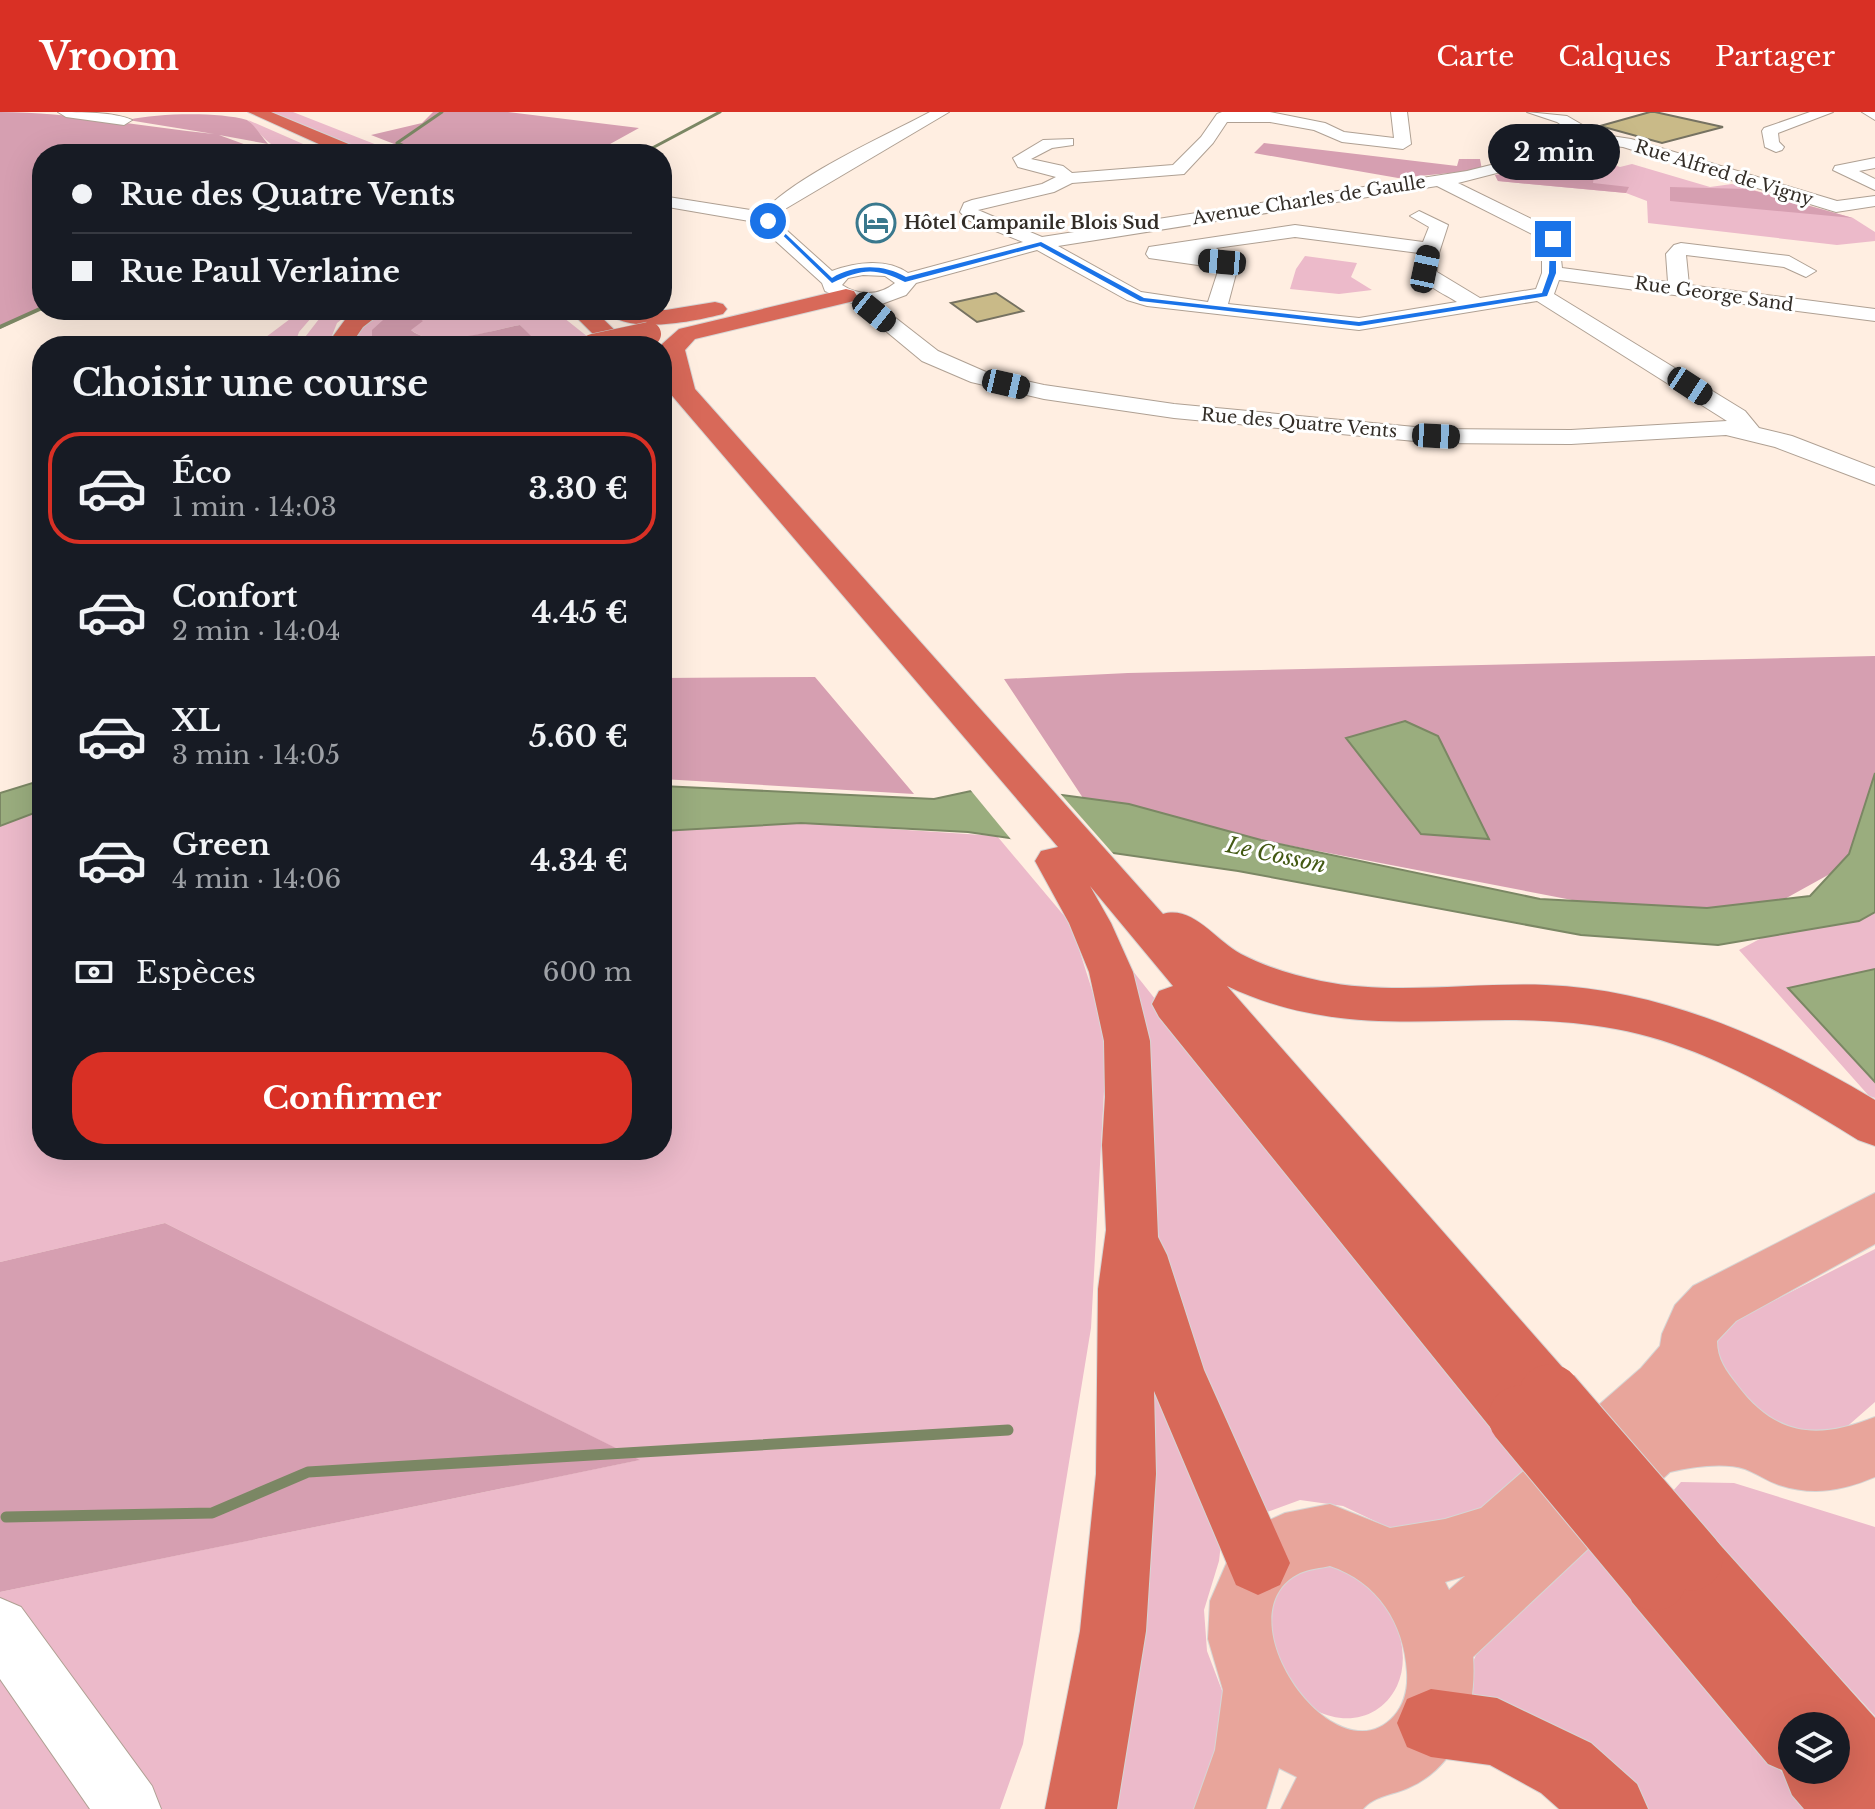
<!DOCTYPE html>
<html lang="fr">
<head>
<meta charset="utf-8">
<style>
  body { margin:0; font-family:"Libre Baskerville",serif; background:#20242c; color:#f1f3f6; height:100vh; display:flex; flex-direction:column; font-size:30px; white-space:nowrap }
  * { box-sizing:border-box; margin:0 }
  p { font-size:26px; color:#9ea1a6 }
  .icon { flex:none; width:44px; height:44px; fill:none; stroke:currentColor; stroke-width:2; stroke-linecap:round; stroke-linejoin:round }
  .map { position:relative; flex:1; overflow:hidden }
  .sheet { position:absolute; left:32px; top:224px; width:640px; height:824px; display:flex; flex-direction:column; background:#171b24; border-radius:32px; box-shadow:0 8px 32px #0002 }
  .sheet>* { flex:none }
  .banner { position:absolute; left:32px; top:32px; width:640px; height:176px; border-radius:32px; box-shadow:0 8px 32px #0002; display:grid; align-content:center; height:176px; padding:0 40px; background:#171b24 }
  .fabs { position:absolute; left:1778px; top:1600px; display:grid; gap:16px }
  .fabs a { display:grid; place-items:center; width:72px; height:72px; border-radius:50%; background:#171b24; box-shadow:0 8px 32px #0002; font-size:40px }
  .end { position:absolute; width:36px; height:36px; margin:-18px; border:10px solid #1a73e8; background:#fff; box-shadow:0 0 0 4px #fff }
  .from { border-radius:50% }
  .bubble { position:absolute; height:56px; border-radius:28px; background:#171b24; box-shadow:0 8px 32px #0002; font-size:26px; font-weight:700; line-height:56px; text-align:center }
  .car { position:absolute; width:24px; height:48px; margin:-24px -12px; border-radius:10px; box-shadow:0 0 6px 2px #0007; background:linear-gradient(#222 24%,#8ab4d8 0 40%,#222 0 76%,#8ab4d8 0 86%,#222 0) }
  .banner b { display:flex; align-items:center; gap:28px; height:76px; font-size:30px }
  .banner b+b { border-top:2px solid #363941 }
  .banner i { width:20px; height:20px; background:#f1f3f6 }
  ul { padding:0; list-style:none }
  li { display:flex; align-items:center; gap:24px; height:112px; margin:0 16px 12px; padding:0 24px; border:4px solid transparent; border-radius:32px }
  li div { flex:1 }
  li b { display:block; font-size:30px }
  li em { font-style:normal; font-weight:700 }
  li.current { border-color:#d93025 }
  li>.icon { width:72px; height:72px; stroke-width:1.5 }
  h2 { padding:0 40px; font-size:36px; line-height:96px }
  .pay { display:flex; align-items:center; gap:20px; height:88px; padding:0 40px; font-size:30px }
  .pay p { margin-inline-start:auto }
  .cta { display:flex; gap:16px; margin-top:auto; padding:16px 40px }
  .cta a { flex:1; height:92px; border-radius:32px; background:#d93025; color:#fff; font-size:32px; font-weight:700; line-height:92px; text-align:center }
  header { display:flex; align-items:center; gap:48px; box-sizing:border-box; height:112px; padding:0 40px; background:#d93025; color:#fff }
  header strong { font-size:38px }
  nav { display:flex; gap:44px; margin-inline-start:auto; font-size:28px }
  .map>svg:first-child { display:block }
</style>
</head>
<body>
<header>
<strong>Vroom</strong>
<nav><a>Carte</a><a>Calques</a><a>Partager</a></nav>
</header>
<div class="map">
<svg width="1875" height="1697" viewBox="0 0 1875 1697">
  <rect width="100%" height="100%" fill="#ffeee1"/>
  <path fill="#ecbaca" d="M 265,0 L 293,0 L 400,42 L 370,42 Z
    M 248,8 L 326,42 C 282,42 277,43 248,8 Z
    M 1604,35 L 1620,40 L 1596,46 L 1620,55 L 1632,52 L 1710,75 L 1732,72 L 1853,106 L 1875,120 L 1875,129 L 1837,133 L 1648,111 L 1647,89 L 1626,81 L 1498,69 L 1495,63 Z
    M 1305,144 L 1357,151 L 1351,165 L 1372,178 L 1339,182 L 1290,177 L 1296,157 Z
    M 302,198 L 318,198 L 299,220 L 294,234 L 254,234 Z
    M 326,198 L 354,198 L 337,211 L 328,234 L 303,234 L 302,229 Z
    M 383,198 L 554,198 L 593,229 L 571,234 L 523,234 L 537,232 L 520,213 C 489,218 438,239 411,218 L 372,232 L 375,234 L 354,234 L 355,219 Z
    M 42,698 L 42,1038 L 662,1038 L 662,719 L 801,711 L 997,724 L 1071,812 L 1107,925 L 1091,1216 L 1023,1632 L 1000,1697 L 0,1697 L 0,1480 L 639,1348 L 165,1111 L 0,1150 L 0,714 Z
    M 1875,759 L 1875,986 L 1869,984 L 1739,838 L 1858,775 Z
    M 1125,849 L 1536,1368 L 1464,1418 L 1398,1420 L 1343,1394 L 1300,1388 L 1256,1404 L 1158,1150 Z
    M 1875,1137 L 1875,1290 L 1842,1319 L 1813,1329 L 1748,1301 L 1715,1249 L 1718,1226 L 1736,1208 Z
    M 1141,1219 L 1223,1414 L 1219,1449 L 1204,1498 L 1207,1539 L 1226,1589 L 1205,1697 L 1103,1697 Z
    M 1681,1370 L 1734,1371 L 1875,1415 L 1875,1604 L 1671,1381 Z
    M 1589,1431 L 1813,1697 L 1644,1697 L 1463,1590 L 1466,1566 L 1479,1536 Z
    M 1320,1452 C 1336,1455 1352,1459 1365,1469 C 1394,1492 1413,1539 1397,1574 C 1375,1619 1319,1614 1291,1577 C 1283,1567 1272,1546 1268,1533 C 1266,1525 1269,1512 1269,1503 C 1270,1491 1271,1478 1280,1469 C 1289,1461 1309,1456 1320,1452 Z"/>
  <path fill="#d69fb1" d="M 0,0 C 72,0 142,15 214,22 L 128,8 C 160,1 218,0 247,8 C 255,13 262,25 268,32 L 219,23 L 271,42 L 42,42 L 42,197 L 0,217 Z
    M 433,0 L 508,0 L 639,16 L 592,42 L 420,42 L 371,23 L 422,11 Z
    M 1264,31 L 1457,54 L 1459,47 L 1480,47 L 1482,58 L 1398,66 L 1254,41 Z
    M 1564,59 L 1594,64 L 1593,71 L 1629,75 L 1626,81 L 1498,69 L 1495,63 C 1519,61 1542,66 1564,59 Z
    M 1670,75 L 1748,77 L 1853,106 L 1670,89 Z
    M 407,199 L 423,209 L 411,218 C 434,238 492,218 520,213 L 538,231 L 523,234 L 372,232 L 372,218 L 383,208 Z
    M 1875,544 L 1875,737 L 1781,789 L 1645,802 L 1261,728 L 1129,692 L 1083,686 L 1004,567 L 1128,561 Z
    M 815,565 L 914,682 L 662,667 L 662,566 Z
    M 165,1111 L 640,1348 L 0,1480 L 0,1150 Z"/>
  <path fill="#9aad7e" stroke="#7b8764" stroke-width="2" d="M 1405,609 L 1438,624 L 1489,727 L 1421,722 L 1346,626 Z
    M 1875,661 L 1875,800 L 1859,809 L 1718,833 L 1581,823 L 1238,759 L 968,720 L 801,711 L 662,719 L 662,674 L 934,687 L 971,679 L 1062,683 L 1129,692 L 1261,728 L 1540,787 L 1707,796 L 1810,784 L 1849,742 Z
    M 42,668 L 42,698 L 0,714 L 0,681 Z
    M 1875,857 L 1875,970 L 1788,876 Z"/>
  <path fill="#ffeee1" d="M 968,675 L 1058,679 L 1117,746 L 1014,731 Z"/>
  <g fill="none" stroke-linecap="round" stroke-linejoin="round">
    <path stroke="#7b8764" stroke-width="3" d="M 397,31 L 442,0
      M 397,31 L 419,40
      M 375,41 L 381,38
      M 641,42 L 720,0"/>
    <path stroke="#7b8764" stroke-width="4" d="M 0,215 L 42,196"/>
    <path stroke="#7b8764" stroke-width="11" d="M 6,1405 L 212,1401 L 308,1360 L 1008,1318"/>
  </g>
  <path fill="#c9ba88" stroke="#767261" stroke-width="2" d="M 1650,0 L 1655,0 L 1723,15 L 1662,31 L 1600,14 Z
    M 996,181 L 1023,199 L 977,210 L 951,191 Z"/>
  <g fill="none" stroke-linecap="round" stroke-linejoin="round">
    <g stroke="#afa093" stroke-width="2">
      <path id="minor" d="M 58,0 C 80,0 115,0 132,8 L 124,13 L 66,5 Z
        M 930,0 L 949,0 L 785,97 L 777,106 L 783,115 L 832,159 C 856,150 887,146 908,161 L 1023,130 L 968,108 L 960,100 L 964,91 L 972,88 L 1042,72 L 1056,65 L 1018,55 L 1013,46 L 1043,28 L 1073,27 L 1073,33 L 1052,36 L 1031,47 L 1063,54 L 1072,61 L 1173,53 L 1201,25 L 1217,2 L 1222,0 L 1270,0 L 1325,11 L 1344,20 L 1394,26 L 1391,0 L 1407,0 L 1411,32 L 1403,37 L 1342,30 L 1314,18 L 1270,10 L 1227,10 L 1213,31 L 1184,62 L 1072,71 L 1054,80 L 978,98 L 1042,125 L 1467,59 L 1586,29 L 1557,10 L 1527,0 L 1567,4 L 1598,22 L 1631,27 L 1837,89 L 1875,84 L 1875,94 L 1836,100 L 1623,35 L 1605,33 L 1458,71 L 1558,120 L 1562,156 L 1668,170 L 1666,142 L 1674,133 L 1681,131 L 1789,144 L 1816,159 L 1806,165 L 1784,155 L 1686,143 L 1689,173 L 1875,197 L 1875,209 L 1559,168 L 1554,182 L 1745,299 L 1759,316 L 1792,324 L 1875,356 L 1875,373 L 1775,335 L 1726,323 L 1571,332 L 1436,331 L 1174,306 L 1044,287 L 971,270 L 922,249 L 852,191 L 825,179 L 822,171 L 769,123 L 761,111 L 662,94 L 662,84 L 763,100 C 797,63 883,25 930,0 ZM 1437,74 L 1542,127 L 1542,161 L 1536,177 L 1480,186 L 1437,160 L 1438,144 L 1448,113 L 1419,99 L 1410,104 L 1429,115 L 1423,130 L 1295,113 L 1149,135 L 1146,142 L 1149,146 L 1219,156 L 1208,190 L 1141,180 L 1058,134 ZM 1295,125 L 1419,141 C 1412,170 1436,177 1457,190 L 1359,206 L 1228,192 L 1238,154 L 1216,136 ZM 1037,138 L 1127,188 L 1147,194 L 1359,218 L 1537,189 L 1727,309 L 1571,318 L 1436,317 L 1174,292 L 1044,273 L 986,260 L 938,239 L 879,193 L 906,183 L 916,171 ZM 863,163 L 885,164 L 895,171 C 879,184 859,184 842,173 L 848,166 Z
        M 1810,0 L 1833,0 L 1778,21 L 1779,30 L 1784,35 L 1782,38 L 1776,40 L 1765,35 L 1762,19 L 1764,16 Z
        M 1862,0 L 1875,0 L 1875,8 Z
        M 1875,46 L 1875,56 L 1859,59 L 1875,67 L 1875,78 L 1833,58 L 1835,54 Z
        M 0,1486 L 21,1495 L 152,1674 L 161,1697 L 90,1697 L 0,1567 Z"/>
    </g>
    <g stroke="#d6d5d4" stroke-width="2">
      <path id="major" d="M 1875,1081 L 1875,1132 L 1736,1209 L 1717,1229 C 1717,1247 1726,1259 1737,1273 C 1776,1325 1818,1328 1875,1305 L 1875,1365 C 1842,1379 1813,1384 1779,1373 C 1767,1369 1756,1361 1745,1357 C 1723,1350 1692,1355 1670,1360 L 1473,1545 C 1477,1598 1459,1654 1408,1676 C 1392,1683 1374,1684 1363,1697 L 1281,1697 L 1297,1665 L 1279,1656 L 1266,1697 L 1194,1697 L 1215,1638 L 1223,1578 L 1208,1527 L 1210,1489 L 1234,1434 L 1263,1411 L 1285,1401 L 1330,1392 L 1390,1416 L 1445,1407 L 1481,1396 L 1641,1256 L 1660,1234 L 1662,1222 L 1675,1193 L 1693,1174 ZM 1330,1454 C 1378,1470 1404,1511 1407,1560 C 1408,1577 1405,1591 1394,1604 C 1335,1670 1217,1501 1300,1461 C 1309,1457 1321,1456 1330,1454 ZM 1465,1464 L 1449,1478 L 1445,1470 Z"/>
    </g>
    <g stroke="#d6d5d4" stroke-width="2">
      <path id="highway" d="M 248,0 L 271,0 L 363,38 L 366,42 L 341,42 Z
        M 846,177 L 854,179 L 857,184 L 854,189 L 695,227 L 685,238 L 695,277 L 1163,802 C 1193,793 1216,829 1241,842 C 1266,855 1293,863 1321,869 C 1394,884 1472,870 1546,873 C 1665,878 1774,928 1875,988 L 1875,1034 L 1858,1028 C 1779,979 1697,929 1604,915 C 1471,893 1358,936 1227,874 L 1570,1264 L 1579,1284 L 1570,1304 L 1547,1312 L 1541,1326 L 1520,1334 L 1499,1326 L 1159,905 L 1152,892 L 1159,879 L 1173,874 L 1090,774 L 1111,811 L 1133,860 L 1150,929 L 1158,1125 L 1167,1143 L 1204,1258 L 1290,1451 L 1280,1473 L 1258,1483 L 1236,1473 L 1154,1279 L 1156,1362 L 1146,1519 L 1117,1697 L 1045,1697 L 1080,1519 L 1096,1362 L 1098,1177 L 1106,1118 L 1102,1033 L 1105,985 L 1104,929 L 1089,860 L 1069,811 L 1035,749 L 1041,739 L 1058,735 L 662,272 L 662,232 L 679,217 Z
        M 715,190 L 723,192 L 727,197 L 723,202 C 696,209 625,224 605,198 L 666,198 Z
        M 357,198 L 385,198 L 363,215 L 350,234 L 330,234 L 328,231 L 347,205 Z
        M 569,198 L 594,198 L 631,234 L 605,234 Z
        M 1691,1415 L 1713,1425 L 1875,1606 L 1875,1697 L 1804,1697 L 1792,1683 L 1782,1658 L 1768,1652 L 1632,1490 L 1623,1467 L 1632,1444 L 1655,1435 L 1663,1438 L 1669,1425 ZM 1792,1614 L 1836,1614 L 1836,1658 L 1792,1658 Z
        M 1431,1577 L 1497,1586 L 1591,1631 L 1637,1672 L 1648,1697 L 1559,1697 L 1541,1681 L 1490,1653 L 1431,1645 L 1407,1635 L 1397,1611 L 1407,1587 Z"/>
    </g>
    <use href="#minor" fill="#fff" fill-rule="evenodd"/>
    <use href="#major" fill="#e8a59b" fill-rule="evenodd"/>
    <use href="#highway" fill="#d86959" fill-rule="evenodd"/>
    <g stroke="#d6d5d4" stroke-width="25" stroke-linecap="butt">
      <path id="highway-bridge-far1" d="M 593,234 L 649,222"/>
    </g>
    <g stroke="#d6d5d4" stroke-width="65" stroke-linecap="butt">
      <path id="highway-bridge" d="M 1550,1284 L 1691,1447
        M 1520,1305 L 1655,1467"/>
    </g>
    <use href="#highway-bridge-far1" stroke="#d86959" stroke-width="24"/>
    <use href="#highway-bridge" stroke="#d86959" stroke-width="63"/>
  </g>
  <path fill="#1a73e8" d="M 766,107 L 770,107 L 832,166 C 855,152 883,152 906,165 L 1041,130 L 1144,186 L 1359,210 L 1542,181 L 1549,161 L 1550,127 L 1553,125 L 1556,127 L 1556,161 L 1547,184 L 1359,214 L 1140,189 L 1040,134 L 905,170 C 875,155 862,157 832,171 Z"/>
  <defs>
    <g id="hotel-ring" transform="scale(2)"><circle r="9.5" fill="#fff" stroke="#39788d" stroke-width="1.5"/><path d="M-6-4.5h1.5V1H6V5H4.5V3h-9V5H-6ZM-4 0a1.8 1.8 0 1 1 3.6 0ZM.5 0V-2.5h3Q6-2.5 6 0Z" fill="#39788d"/></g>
  </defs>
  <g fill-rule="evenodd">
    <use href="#hotel-ring" x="876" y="111"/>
  </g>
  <g text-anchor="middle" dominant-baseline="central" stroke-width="6" stroke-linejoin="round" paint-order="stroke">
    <g font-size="18" fill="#332d27" stroke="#fff">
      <text transform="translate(1724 61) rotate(17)">Rue Alfred de Vigny</text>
      <text transform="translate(1309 88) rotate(-9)">Avenue Charles de Gaulle</text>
      <text transform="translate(1714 182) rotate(8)">Rue George Sand</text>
      <text transform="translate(1299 311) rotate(5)">Rue des Quatre Vents</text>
    </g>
    <g font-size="18" font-weight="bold" fill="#332d27" stroke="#fff" text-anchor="start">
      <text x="904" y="111">Hôtel Campanile Blois Sud</text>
    </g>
    <g font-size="22" font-style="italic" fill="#435913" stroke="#fff">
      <text transform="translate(1276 743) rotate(12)">Le Cosson</text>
    </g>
  </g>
</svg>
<div class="fabs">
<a><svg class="icon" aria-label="layers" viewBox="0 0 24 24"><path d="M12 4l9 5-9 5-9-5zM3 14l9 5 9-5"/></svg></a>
</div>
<i class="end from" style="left:768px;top:109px"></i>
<i class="end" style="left:1553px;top:127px"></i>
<div class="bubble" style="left:1488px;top:12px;width:132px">2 min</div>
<i class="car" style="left:1222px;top:150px;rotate:275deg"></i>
<i class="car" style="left:1425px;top:157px;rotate:12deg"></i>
<i class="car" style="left:874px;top:200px;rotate:129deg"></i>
<i class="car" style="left:1006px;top:272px;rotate:103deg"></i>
<i class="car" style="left:1690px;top:274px;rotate:123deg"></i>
<i class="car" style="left:1436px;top:324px;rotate:93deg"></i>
<div class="banner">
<b><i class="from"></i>Rue des Quatre Vents</b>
<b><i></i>Rue Paul Verlaine</b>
</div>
<section class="sheet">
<h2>Choisir une course</h2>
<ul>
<li class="current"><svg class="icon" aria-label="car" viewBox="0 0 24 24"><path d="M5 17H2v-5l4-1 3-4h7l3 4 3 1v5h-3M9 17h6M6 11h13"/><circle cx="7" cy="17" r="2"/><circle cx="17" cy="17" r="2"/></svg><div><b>Éco</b><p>1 min · 14:03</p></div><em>3.30 €</em></li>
<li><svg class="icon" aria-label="car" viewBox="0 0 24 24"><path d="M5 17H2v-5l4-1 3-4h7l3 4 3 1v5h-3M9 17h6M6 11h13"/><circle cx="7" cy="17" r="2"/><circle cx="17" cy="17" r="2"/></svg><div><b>Confort</b><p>2 min · 14:04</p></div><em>4.45 €</em></li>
<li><svg class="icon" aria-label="car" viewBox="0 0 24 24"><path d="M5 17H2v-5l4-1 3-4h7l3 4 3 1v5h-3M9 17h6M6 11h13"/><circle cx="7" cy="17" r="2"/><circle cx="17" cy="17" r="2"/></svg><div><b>XL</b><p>3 min · 14:05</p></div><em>5.60 €</em></li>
<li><svg class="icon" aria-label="car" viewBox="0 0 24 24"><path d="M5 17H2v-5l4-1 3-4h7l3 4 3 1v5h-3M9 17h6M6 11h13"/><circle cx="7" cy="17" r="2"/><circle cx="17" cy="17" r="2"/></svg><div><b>Green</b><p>4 min · 14:06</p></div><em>4.34 €</em></li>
</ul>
<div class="pay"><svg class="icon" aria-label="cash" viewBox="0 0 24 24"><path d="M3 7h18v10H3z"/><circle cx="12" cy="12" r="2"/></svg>Espèces<p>600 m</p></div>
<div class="cta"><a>Confirmer</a></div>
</section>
</div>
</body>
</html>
